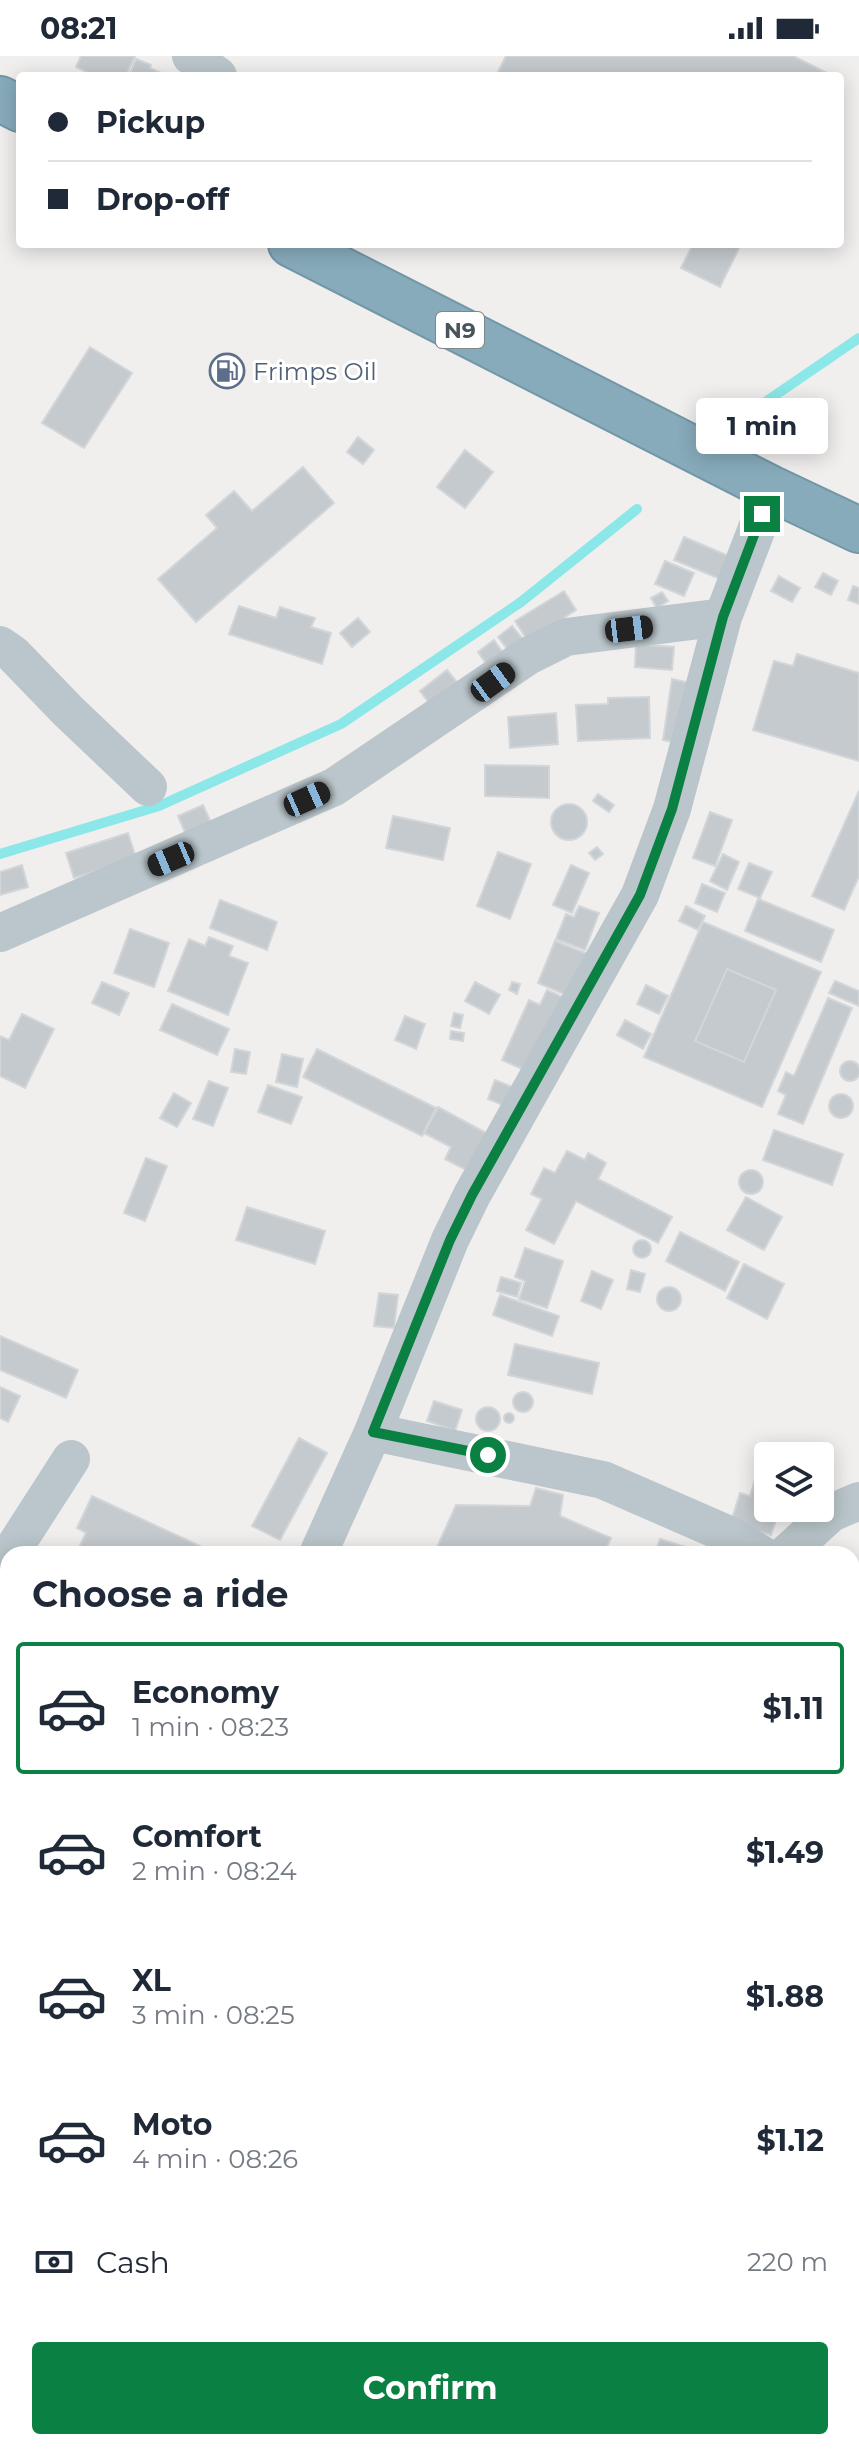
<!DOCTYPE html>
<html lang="en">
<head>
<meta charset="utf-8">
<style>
  body { margin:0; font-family:Montserrat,sans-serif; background:#f6f6f7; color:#1f2937; height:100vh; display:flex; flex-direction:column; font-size:30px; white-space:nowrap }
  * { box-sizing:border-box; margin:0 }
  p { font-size:26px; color:#747a83 }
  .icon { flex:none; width:44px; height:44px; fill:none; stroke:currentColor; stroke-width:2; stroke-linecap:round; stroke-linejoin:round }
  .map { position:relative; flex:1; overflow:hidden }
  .drawer { position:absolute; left:0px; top:1490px; width:860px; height:904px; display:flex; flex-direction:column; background:#fff; border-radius:24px 24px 0 0; box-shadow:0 4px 20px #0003 }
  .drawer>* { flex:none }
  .guide { position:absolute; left:16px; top:16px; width:828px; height:176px; border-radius:8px; box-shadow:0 4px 20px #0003; display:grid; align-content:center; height:176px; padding:0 32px; background:#fff }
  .controls { position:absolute; left:754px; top:1386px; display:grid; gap:16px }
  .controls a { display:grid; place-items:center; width:80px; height:80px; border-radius:8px; background:#fff; box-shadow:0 4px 20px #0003; font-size:40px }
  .end { position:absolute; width:36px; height:36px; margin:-18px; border:10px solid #0b8043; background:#fff; box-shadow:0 0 0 4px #fff }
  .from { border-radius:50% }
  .bubble { position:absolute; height:56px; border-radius:8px; background:#fff; box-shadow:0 4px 20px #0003; font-size:26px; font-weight:700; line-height:56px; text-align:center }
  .car { position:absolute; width:24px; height:48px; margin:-24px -12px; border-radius:10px; box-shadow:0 0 6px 2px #0007; background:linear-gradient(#222 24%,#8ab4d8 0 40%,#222 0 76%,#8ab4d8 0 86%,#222 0) }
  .guide b { display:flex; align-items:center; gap:28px; height:76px; font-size:30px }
  .guide b+b { border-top:2px solid #e0e1e3 }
  .guide i { width:20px; height:20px; background:#1f2937 }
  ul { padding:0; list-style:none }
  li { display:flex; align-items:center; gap:24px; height:132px; margin:0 16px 12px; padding:0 16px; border:4px solid transparent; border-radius:8px }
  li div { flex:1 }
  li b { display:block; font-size:30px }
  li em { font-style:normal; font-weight:700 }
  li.selected { border-color:#0b8043 }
  li>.icon { width:72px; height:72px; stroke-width:1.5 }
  h2 { padding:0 32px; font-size:36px; line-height:96px }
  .pay { display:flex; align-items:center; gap:20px; height:88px; padding:0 32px; font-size:30px }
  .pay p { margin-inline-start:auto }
  .action { display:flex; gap:16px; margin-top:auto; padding:16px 32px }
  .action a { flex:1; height:92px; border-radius:8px; background:#0b8043; color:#fff; font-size:32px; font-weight:700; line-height:92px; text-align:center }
  .status { display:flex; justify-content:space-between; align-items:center; height:56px; padding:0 40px; background:#fff; direction:ltr }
  .status svg { height:22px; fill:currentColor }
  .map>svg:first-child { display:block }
</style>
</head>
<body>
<div class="status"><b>08:21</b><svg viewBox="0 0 49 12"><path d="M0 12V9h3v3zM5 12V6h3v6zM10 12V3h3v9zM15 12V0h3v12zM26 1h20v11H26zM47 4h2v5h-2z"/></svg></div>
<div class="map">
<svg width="859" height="2394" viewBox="0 0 859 2394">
  <rect width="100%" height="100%" fill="#f1eeee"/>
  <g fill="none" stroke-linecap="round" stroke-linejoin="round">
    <path stroke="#8ce8e8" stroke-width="10" d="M 739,364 L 859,282
      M 0,798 L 159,750 L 341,668 L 521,546 L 637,453"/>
  </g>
  <path fill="#c5cace" stroke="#d2d6d9" stroke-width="2" fill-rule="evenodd" d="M 81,0 L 135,0 L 126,20 L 95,20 L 76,11 Z
    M 506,0 L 793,0 L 829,18 L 828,20 L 496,20 Z
    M 136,3 L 151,9 L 150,12 L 168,20 L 129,20 Z
    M 693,188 L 741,188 L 720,231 L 681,212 Z
    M 90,291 L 132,317 L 84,392 L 42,367 Z
    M 358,381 L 374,394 L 363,408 L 347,396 Z
    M 465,394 L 493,416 L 465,452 L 437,431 Z
    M 303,411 L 334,447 L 196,566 L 158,523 L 217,472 L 206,459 L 234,435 L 252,455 Z
    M 684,481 L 729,500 L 720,523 L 674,504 Z
    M 665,505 L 694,517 L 684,540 L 655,528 Z
    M 823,517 L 838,525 L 831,539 L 815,531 Z
    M 779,520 L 800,532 L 792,546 L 771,535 Z
    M 853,530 L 859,532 L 859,548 L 848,544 Z
    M 564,535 L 576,554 L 528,585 L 515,565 Z
    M 662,536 L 668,545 L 657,552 L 651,542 Z
    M 239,550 L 276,562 L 280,551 L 315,562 L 311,571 L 331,577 L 322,608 L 229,578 Z
    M 358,562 L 370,576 L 352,591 L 340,577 Z
    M 512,570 L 526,587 L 511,598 L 498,581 Z
    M 494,584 L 503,597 L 487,609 L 478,596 Z
    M 636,588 L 674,591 L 672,614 L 635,611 Z
    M 797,598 L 859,617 L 859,705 L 753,674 L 774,605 L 793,610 Z
    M 447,614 L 460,630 L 432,651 L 420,635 Z
    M 672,623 L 695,628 L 678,687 L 663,684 Z
    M 649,641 L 650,682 L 578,685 L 576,649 L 608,648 L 608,642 Z
    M 556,657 L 558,688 L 510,692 L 508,661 Z
    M 485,709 L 549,710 L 549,742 L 485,740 Z
    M 859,735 L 859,820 L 844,854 L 812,840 Z
    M 598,738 L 614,749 L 609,756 L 593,745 Z
    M551 766a18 18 0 1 1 36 0a18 18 0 1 1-36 0Z
    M 203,749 L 212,769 L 186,779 L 178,760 Z
    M 710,756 L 732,764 L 715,810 L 693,802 Z
    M 393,760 L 450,772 L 443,804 L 386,792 Z
    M 128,777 L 136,802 L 74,822 L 66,797 Z
    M 597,791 L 603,798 L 595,804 L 589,797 Z
    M 498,796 L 531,808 L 510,863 L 477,850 Z
    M 723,798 L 739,806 L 727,834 L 710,825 Z
    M 749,807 L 772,816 L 760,842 L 738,833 Z
    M 22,809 L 28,831 L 0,839 L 0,816 Z
    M 571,809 L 589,817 L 572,857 L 553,849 Z
    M 702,828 L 725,837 L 717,856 L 695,847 Z
    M 758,843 L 834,874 L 821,906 L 745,875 Z
    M 220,844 L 277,866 L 267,894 L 210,872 Z
    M 579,850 L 599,857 L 585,894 L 556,883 L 566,858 L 574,861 Z
    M 686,850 L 705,860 L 698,874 L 679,865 Z
    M 703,866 L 821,916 L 762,1051 L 644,1001 ZM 727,913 L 776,934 L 744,1006 L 695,985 Z
    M 130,873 L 169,887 L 154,931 L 114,917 Z
    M 209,881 L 233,890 L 229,900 L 248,907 L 228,959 L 168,935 L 189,883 L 205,890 Z
    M 555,885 L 588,898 L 571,941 L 538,927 Z
    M 727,913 L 776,934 L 744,1006 L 695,985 Z
    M 835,925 L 859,935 L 859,950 L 829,937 Z
    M 102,926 L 129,937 L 119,959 L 92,947 Z
    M 475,926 L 500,939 L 489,958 L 465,945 Z
    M 512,926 L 520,928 L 517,938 L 509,934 Z
    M 646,929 L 668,940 L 659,958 L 637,948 Z
    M 547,934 L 565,942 L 531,1017 L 502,1004 L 529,944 L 540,949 Z
    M 828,942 L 852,952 L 803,1068 L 778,1058 L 786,1039 L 778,1035 L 786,1016 L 794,1020 Z
    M 172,948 L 229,973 L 217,999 L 160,974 Z
    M 454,957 L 463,959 L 460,972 L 451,970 Z
    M 22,958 L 54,973 L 25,1032 L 0,1020 L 0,980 L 9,984 Z
    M 405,960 L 425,968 L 416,993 L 395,984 Z
    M 625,964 L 651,978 L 643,993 L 617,979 Z
    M 451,975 L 464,977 L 463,985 L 450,983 Z
    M 235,993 L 250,996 L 246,1018 L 231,1016 Z
    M 317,993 L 436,1052 L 422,1080 L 303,1021 Z
    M 282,998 L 303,1003 L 297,1031 L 276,1026 Z
    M840 1015a10 10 0 1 1 20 0a10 10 0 1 1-20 0Z
    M 495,1024 L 522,1035 L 515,1054 L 488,1043 Z
    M 209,1025 L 228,1032 L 213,1070 L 193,1063 Z
    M 268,1029 L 302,1041 L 291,1068 L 258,1056 Z
    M 174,1037 L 191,1047 L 177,1071 L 160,1062 Z
    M829 1050a12 12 0 1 1 24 0a12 12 0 1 1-24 0Z
    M 438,1051 L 488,1078 L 468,1115 L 445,1103 L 451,1091 L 424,1077 Z
    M 774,1074 L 843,1098 L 832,1129 L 763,1104 Z
    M 567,1095 L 585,1104 L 588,1097 L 606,1107 L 598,1123 L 672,1161 L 658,1187 L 576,1145 L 554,1188 L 526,1174 L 542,1143 L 531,1138 L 544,1112 L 555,1117 Z
    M 146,1102 L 167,1110 L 145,1165 L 124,1157 Z
    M739 1126a12 12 0 1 1 24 0a12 12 0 1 1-24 0Z
    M 746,1141 L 782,1161 L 764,1194 L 727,1174 Z
    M 247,1151 L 325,1175 L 315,1208 L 236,1184 Z
    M 680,1176 L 739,1206 L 725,1235 L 666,1205 Z
    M633 1193a9 9 0 1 1 18 0a9 9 0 1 1-18 0Z
    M 525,1192 L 563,1205 L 547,1252 L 519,1243 L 525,1225 L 515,1221 Z
    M 744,1208 L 784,1228 L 767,1263 L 727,1242 Z
    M 631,1214 L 645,1218 L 640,1236 L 627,1233 Z
    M 592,1215 L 613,1224 L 601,1253 L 581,1245 Z
    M 501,1221 L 521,1227 L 517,1241 L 497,1235 Z
    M657 1243a12 12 0 1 1 24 0a12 12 0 1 1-24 0Z
    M 379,1237 L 398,1239 L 394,1272 L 374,1270 Z
    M 500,1239 L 559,1260 L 552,1280 L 493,1259 Z
    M 0,1280 L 78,1314 L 66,1342 L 0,1314 Z
    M 515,1288 L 599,1307 L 592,1338 L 508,1319 Z
    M 0,1331 L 20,1340 L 8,1366 L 0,1362 Z
    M513 1346a10 10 0 1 1 20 0a10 10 0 1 1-20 0Z
    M 434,1345 L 462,1354 L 455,1375 L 427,1365 Z
    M476 1363a12 12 0 1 1 24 0a12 12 0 1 1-24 0Z
    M504 1362a5 5 0 1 1 10 0a5 5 0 1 1-10 0Z
    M 299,1382 L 327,1397 L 280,1484 L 252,1470 Z
    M 759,1411 L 768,1414 L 768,1452 L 780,1452 L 771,1479 L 731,1466 L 740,1437 L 750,1440 Z
    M 536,1432 L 563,1439 L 560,1460 L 611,1482 L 604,1498 L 526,1498 L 516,1492 L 495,1498 L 434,1498 L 456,1449 L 530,1450 Z
    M 92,1440 L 217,1498 L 76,1498 L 86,1477 L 77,1472 Z
    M 660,1483 L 708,1498 L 655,1498 Z
    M 516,1492 L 526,1498 L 495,1498 Z
    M 0,1737 L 8,1740 L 0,1764 Z
    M 2,1834 L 8,1836 L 8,1886 L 0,1883 L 0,1839 Z
    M 852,1960 L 859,1962 L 857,1977 L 852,1978 Z
    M 855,1980 L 859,1982 L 859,1999 L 855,2000 L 852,2000 L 852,1981 Z
    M 6,1997 L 8,1998 L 8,2034 L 0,2031 L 0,2009 Z
    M 852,2014 L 859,2016 L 859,2030 L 854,2032 Z
    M 0,2050 L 8,2053 L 8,2088 L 1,2110 Z
    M 859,2342 L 859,2367 L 854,2367 L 852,2344 Z
    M 852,2381 L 854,2382 L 852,2388 L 859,2390 L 859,2394 L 808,2394 L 810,2386 L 852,2386 Z
    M 347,2386 L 379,2386 L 377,2394 Z
    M 480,2386 L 581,2386 L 577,2394 L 499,2394 Z
    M 630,2386 L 745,2386 L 743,2394 L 654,2394 Z"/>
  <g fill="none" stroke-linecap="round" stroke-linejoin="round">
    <g stroke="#7297a7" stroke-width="48">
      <path id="highway" d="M 0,43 L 20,53
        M 291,188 L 772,433 L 859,474"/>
    </g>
    <path stroke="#bac6cb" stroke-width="38" d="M 191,0 L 218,20
      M 0,589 L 13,598 L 68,655 L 148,731
      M 0,877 L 334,731 L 528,600 L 566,581 L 723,561
      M 373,1376 L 603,1424 L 729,1479 L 761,1498
      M 10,1498 L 71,1403
      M 318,1498 L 373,1376 L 450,1184 L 472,1139 L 640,839 L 672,753 L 723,561 L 772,433
      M 786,1498 L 831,1457 L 859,1445
      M 852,2140 L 859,2121
      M 0,2328 L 8,2305
      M 0,2356 L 8,2358
      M 96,2386 L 122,2394
      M 407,2394 L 410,2386
      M 757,2394 L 760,2386"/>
    <use href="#highway" stroke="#87abbb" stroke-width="44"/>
  </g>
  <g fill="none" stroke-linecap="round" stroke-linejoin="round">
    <path stroke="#0b8043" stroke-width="10" d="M 488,1399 L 373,1376 L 450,1184 L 472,1139 L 640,839 L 672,753 L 723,561 L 762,458"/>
  </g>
  <defs>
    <g id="fuel-ring" transform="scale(1.8)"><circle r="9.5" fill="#fff" stroke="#5c6f8a" stroke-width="1.5"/><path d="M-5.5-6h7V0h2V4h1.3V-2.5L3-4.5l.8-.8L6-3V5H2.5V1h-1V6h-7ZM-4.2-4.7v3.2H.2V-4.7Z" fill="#5c6f8a"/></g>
  </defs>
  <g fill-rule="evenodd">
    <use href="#fuel-ring" x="227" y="315"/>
  </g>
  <g text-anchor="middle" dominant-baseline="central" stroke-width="6" stroke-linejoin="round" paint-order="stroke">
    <rect fill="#fff" stroke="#7e888c" stroke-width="2" x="436" y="256" width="48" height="36" rx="6"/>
    <g font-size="22" font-weight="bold" fill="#47555b">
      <text x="460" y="274">N9</text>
    </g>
    <g font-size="24" fill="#4e5e75" stroke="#fff" text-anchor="start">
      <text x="253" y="315">Frimps Oil</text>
    </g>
  </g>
</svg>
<div class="controls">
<a><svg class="icon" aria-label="layers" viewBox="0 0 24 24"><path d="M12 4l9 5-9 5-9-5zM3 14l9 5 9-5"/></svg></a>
</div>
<i class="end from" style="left:488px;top:1399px"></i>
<i class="end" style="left:762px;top:458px"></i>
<div class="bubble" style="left:696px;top:342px;width:132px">1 min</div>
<i class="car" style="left:629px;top:573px;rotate:83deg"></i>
<i class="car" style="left:493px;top:626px;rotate:54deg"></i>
<i class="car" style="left:307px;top:743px;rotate:66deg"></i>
<i class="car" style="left:171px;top:803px;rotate:247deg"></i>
<div class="guide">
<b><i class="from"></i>Pickup</b>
<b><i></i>Drop-off</b>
</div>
<section class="drawer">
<h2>Choose a ride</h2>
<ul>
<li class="selected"><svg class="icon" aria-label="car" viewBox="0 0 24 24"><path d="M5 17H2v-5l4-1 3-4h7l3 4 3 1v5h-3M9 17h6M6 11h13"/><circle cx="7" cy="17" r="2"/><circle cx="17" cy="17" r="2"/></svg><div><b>Economy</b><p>1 min · 08:23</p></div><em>$1.11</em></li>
<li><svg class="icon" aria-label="car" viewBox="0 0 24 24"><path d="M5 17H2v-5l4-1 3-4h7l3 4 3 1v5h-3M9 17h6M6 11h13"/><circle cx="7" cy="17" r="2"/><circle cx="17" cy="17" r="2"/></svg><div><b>Comfort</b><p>2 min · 08:24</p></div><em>$1.49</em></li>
<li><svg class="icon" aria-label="car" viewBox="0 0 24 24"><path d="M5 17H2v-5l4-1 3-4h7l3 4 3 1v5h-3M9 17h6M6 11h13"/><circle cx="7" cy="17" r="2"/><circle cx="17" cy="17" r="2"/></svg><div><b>XL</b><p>3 min · 08:25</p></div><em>$1.88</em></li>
<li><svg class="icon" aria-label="car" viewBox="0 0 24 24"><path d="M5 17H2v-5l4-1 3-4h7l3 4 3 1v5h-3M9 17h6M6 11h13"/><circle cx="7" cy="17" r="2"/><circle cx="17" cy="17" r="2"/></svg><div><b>Moto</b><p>4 min · 08:26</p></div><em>$1.12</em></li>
</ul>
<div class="pay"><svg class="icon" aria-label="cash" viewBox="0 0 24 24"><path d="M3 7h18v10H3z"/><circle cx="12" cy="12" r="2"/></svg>Cash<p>220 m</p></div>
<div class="action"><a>Confirm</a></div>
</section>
</div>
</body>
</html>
